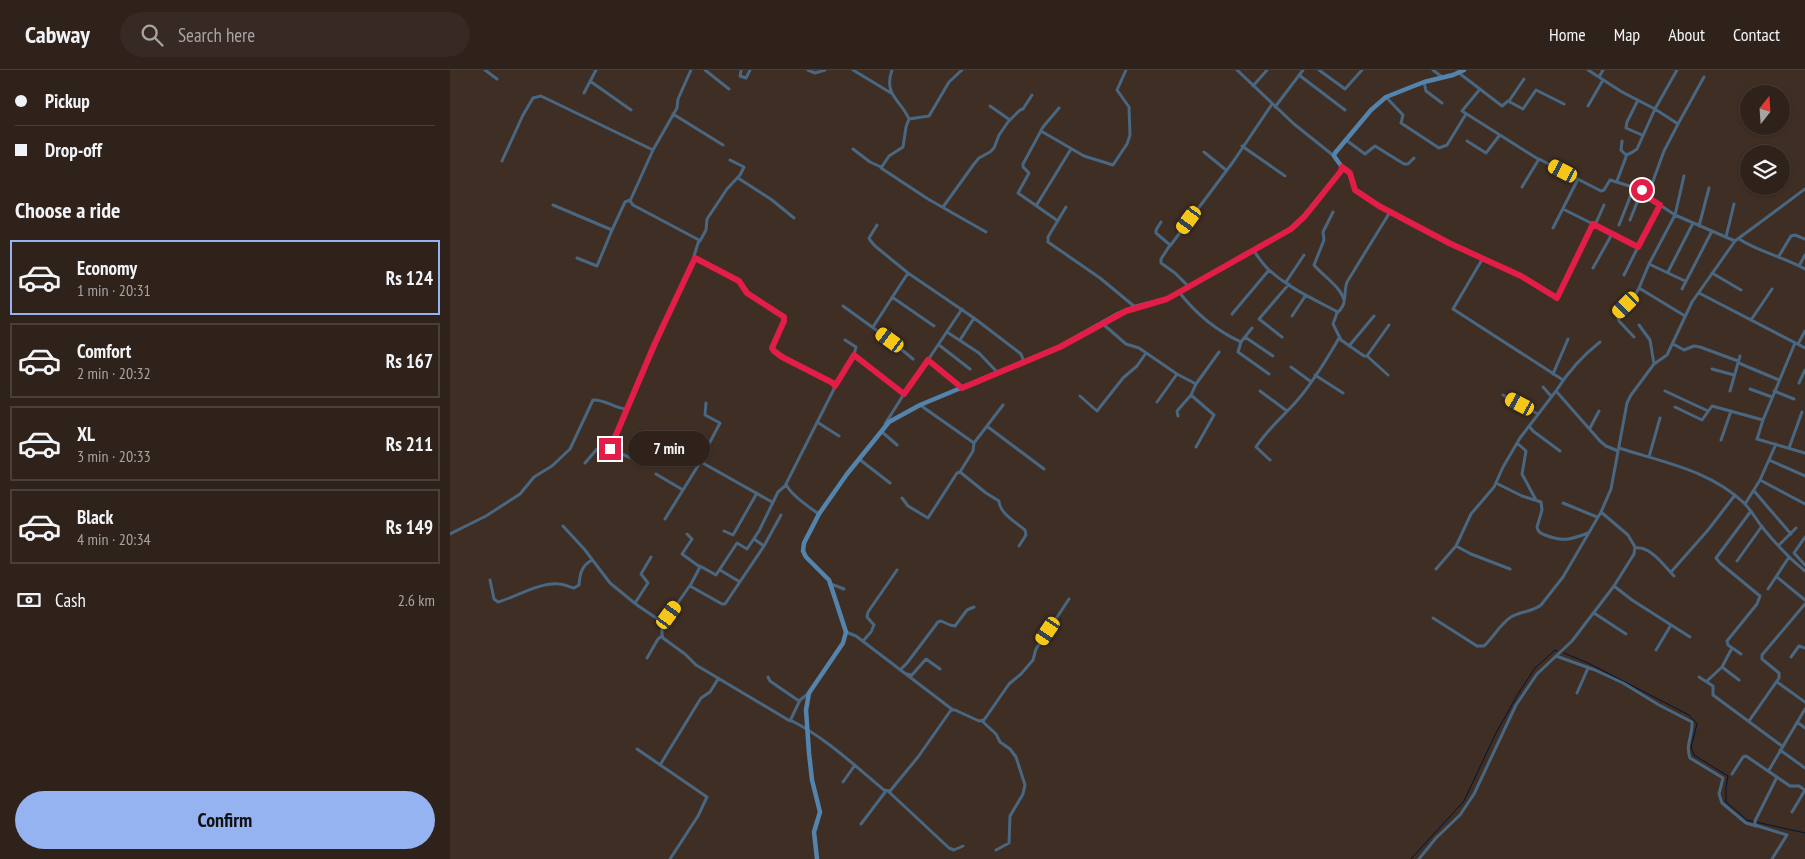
<!DOCTYPE html>
<html lang="en">
<head>
<meta charset="utf-8">
<style>
  body { margin:0; font-family:"PT Sans Narrow",sans-serif; background:#372a24; color:#f1f3f6; height:100vh; display:flex; flex-direction:column; font-size:19px; white-space:nowrap }
  * { box-sizing:border-box; margin:0 }
  p { font-size:16px; color:#a7a4a3 }
  .icon { flex:none; width:28px; height:28px; fill:none; stroke:currentColor; stroke-width:2; stroke-linecap:round; stroke-linejoin:round }
  .map { position:relative; flex:1; overflow:hidden }
  .details { display:flex; flex-direction:column; background:#2f221b; width:450px }
  .details>* { flex:none }
  .hud { display:grid; align-content:center; height:110px; padding:0 15px; background:#2f221b }
  .needle { width:32px; rotate:17deg }
  .buttons { position:absolute; left:1290px; top:15px; display:grid; gap:10px }
  .buttons a { display:grid; place-items:center; width:50px; height:50px; border-radius:50%; background:#2f221b; box-shadow:0 1px 4px #0004,0 0 0 1px #4a3f3a; font-size:25px }
  .end { position:absolute; width:22px; height:22px; margin:-11px; border:6px solid #e11d48; background:#fff; box-shadow:0 0 0 2px #fff }
  .from { border-radius:50% }
  .bubble { position:absolute; height:35px; border-radius:18px; background:#2f221b; box-shadow:0 1px 4px #0004,0 0 0 1px #4a3f3a; font-size:16px; font-weight:800; line-height:35px; text-align:center }
  .car { position:absolute; width:15px; height:30px; margin:-15px -8px; border-radius:6px; box-shadow:0 0 4px 1px #0007; background:linear-gradient(#f5c518 24%,#345 0 40%,#f5c518 0 76%,#345 0 86%,#f5c518 0) }
  .hud b { display:flex; align-items:center; gap:18px; height:48px; font-size:19px }
  .hud b+b { border-top:1px solid #4a3f3a }
  .hud i { width:12px; height:12px; background:#f1f3f6 }
  ul { padding:0; list-style:none }
  li { display:flex; align-items:center; gap:15px; height:75px; margin:0 10px 8px; padding:0 5px; border:2px solid #4a3f3a; border-radius:0px }
  li div { flex:1 }
  li b { display:block; font-size:19px }
  li em { font-style:normal; font-weight:800 }
  li.active { border-color:#95b2f1 }
  li>.icon { width:45px; height:45px; stroke-width:1.5 }
  h2 { padding:0 15px; font-size:22px; line-height:60px }
  .pay { display:flex; align-items:center; gap:12px; height:55px; padding:0 15px; font-size:19px }
  .pay p { margin-inline-start:auto }
  .cta { display:flex; gap:10px; margin-top:auto; padding:10px 15px }
  .cta a { flex:1; height:58px; border-radius:30px; background:#95b2f1; color:#111; font-size:20px; font-weight:800; line-height:58px; text-align:center }
  header { display:flex; align-items:center; gap:30px; box-sizing:border-box; height:70px; padding:0 25px; background:#2f221b; border-bottom:1px solid #4a3f3a }
  header strong { font-size:24px }
  nav { display:flex; gap:28px; margin-inline-start:auto; font-size:18px }
  .search { width:350px; height:45px; background:#372a24; display:flex; align-items:center; gap:12px; box-sizing:border-box; padding:0 18px; border-radius:28px; color:#a7a4a3; font-size:19px }
  main { display:flex; flex:1; min-height:0 }
  .map>svg:first-child { display:block }
</style>
</head>
<body>
<header>
<strong>Cabway</strong>
<div class="search"><svg class="icon" aria-label="search" viewBox="0 0 24 24"><circle cx="10" cy="10" r="6"/><path d="M15 15l6 6"/></svg>Search here</div>
<nav><a>Home</a><a>Map</a><a>About</a><a>Contact</a></nav>
</header>
<main>
<section class="details">
<div class="hud">
<b><i class="from"></i>Pickup</b>
<b><i></i>Drop-off</b>
</div>
<h2>Choose a ride</h2>
<ul>
<li class="active"><svg class="icon" aria-label="car" viewBox="0 0 24 24"><path d="M5 17H2v-5l4-1 3-4h7l3 4 3 1v5h-3M9 17h6M6 11h13"/><circle cx="7" cy="17" r="2"/><circle cx="17" cy="17" r="2"/></svg><div><b>Economy</b><p>1 min · 20:31</p></div><em>Rs 124</em></li>
<li><svg class="icon" aria-label="car" viewBox="0 0 24 24"><path d="M5 17H2v-5l4-1 3-4h7l3 4 3 1v5h-3M9 17h6M6 11h13"/><circle cx="7" cy="17" r="2"/><circle cx="17" cy="17" r="2"/></svg><div><b>Comfort</b><p>2 min · 20:32</p></div><em>Rs 167</em></li>
<li><svg class="icon" aria-label="car" viewBox="0 0 24 24"><path d="M5 17H2v-5l4-1 3-4h7l3 4 3 1v5h-3M9 17h6M6 11h13"/><circle cx="7" cy="17" r="2"/><circle cx="17" cy="17" r="2"/></svg><div><b>XL</b><p>3 min · 20:33</p></div><em>Rs 211</em></li>
<li><svg class="icon" aria-label="car" viewBox="0 0 24 24"><path d="M5 17H2v-5l4-1 3-4h7l3 4 3 1v5h-3M9 17h6M6 11h13"/><circle cx="7" cy="17" r="2"/><circle cx="17" cy="17" r="2"/></svg><div><b>Black</b><p>4 min · 20:34</p></div><em>Rs 149</em></li>
</ul>
<div class="pay"><svg class="icon" aria-label="cash" viewBox="0 0 24 24"><path d="M3 7h18v10H3z"/><circle cx="12" cy="12" r="2"/></svg>Cash<p>2.6 km</p></div>
<div class="cta"><a>Confirm</a></div>
</section>
<div class="map">
<svg width="1355" height="789" viewBox="0 0 1355 789">
  <rect width="100%" height="100%" fill="#3f2e24"/>
  <g fill="none" stroke-linecap="round" stroke-linejoin="round">
    <path stroke="#001537" stroke-width="1" d="M 1114,583 L 1138,593 L 1239,645 L 1247,654 L 1241,677 L 1244,685 L 1278,706 L 1276,717 L 1276,732 L 1297,750 L 1355,763
      M 961,789 L 1014,731 L 1046,663 L 1068,624 L 1085,598 L 1105,580 L 1107,581"/>
    <path stroke="#496781" stroke-width="3" d="M 35,0 L 47,9
      M 241,0 L 228,29 L 227,38 L 203,80 L 180,131 L 183,135 L 249,170 L 244,186 L 245,188 L 289,211 L 298,224 L 334,247 C 335,258 319,270 324,281 L 385,314 L 385,317 L 336,414 C 340,424 360,438 369,444
      M 255,0 L 279,19
      M 358,0 L 365,3 L 375,0
      M 403,0 L 441,23
      M 442,0 C 433,25 451,30 459,49 L 456,57 L 453,77 L 439,86 L 431,98 L 478,129 L 536,162
      M 787,0 L 844,54 L 884,86
      M 869,0 L 895,19 L 912,0
      M 983,0 L 992,7
      M 1138,0 L 1172,22 L 1205,39 L 1228,54 L 1214,81 L 1199,122 L 1199,128 L 1210,135
      M 291,1 L 290,6 L 296,8 L 300,0
      M 1009,3 L 1052,36 L 1058,31 L 1073,39 L 1086,20 L 1114,34
      M 849,5 L 895,40
      M 1149,7 L 1153,0
      M 140,11 L 181,40
      M 974,12 L 976,21 L 992,33
      M 803,16 L 817,0
      M 1030,19 L 1012,41 L 1088,89
      M 134,23 L 146,0
      M 936,27 L 953,45 L 951,53 L 989,78 L 997,75 L 1016,44
      M 1188,30 L 1177,52 L 1176,58 L 1192,65
      M 1059,31 L 1074,9
      M 540,36 L 560,50
      M 1138,36 L 1153,10
      M 825,37 L 853,0
      M 223,44 L 273,75
      M 459,49 L 479,46 L 499,12 L 512,0
      M 1228,54 L 1254,7
      M 591,61 L 634,86 L 663,95 L 677,74 L 680,65 L 679,37 L 667,20 L 676,0
      M 896,70 L 915,84 L 925,76 L 954,94 L 958,94 L 964,88
      M 1017,71 L 1036,83 L 1049,66
      M 792,76 L 835,106
      M 403,79 L 420,92 L 431,97
      M 754,82 L 776,100
      M 1176,85 L 1181,83 L 1187,79 L 1205,39 L 1227,0
      M 52,91 L 73,45 L 83,28 L 91,26 L 203,80
      M 892,97 L 900,103 L 905,120 L 929,136 L 999,173 L 1071,206 L 1107,228 L 1143,154 L 1188,177 L 1210,135 L 1225,145 L 1285,171 L 1355,119
      M 1234,106 L 1225,145 L 1199,194 L 1189,218 L 1235,246
      M 288,108 L 322,130 L 344,148
      M 1167,111 L 1176,87 L 1176,85 L 1171,80 L 1172,71
      M 1072,117 L 1089,89 L 1151,121 L 1154,120 L 1160,110 L 1199,122
      M 103,135 L 162,160 L 175,132 L 180,130
      M 586,136 L 621,79
      M 493,137 L 524,94 L 529,88 L 540,82 L 544,78 L 549,65 L 558,52 L 570,40 L 573,39 L 582,25
      M 616,137 L 598,167 L 598,172 L 650,208 L 685,237
      M 1113,139 L 1143,154
      M 883,142 L 873,162 L 874,170 L 864,195 C 873,206 890,216 894,230
      M 1180,150 L 1192,120
      M 608,151 L 568,123 L 579,103 L 573,97 L 573,94 L 593,57 L 609,38
      M 711,152 L 706,160 L 706,163 L 720,175 L 711,189 L 711,193 L 725,203 L 739,217
      M 427,155 L 419,168 L 420,170 L 425,176 L 458,203 L 524,248 L 571,284 L 574,292
      M 1145,155 L 1154,135
      M 1169,155 L 1184,117
      M 1249,156 L 1259,118
      M 1103,158 L 1128,109
      M 1276,167 L 1284,134
      M 1289,169 C 1309,182 1334,187 1355,199
      M 250,171 L 256,160 L 257,149 L 277,119 L 290,105 L 294,97 L 280,90
      M 720,176 L 783,92 L 822,34
      M 804,181 C 808,187 813,194 818,199 C 837,217 863,229 886,241 L 887,243 L 883,254 L 891,270 L 914,286 L 917,286 L 939,255
      M 1329,186 L 1341,166 L 1345,165 L 1355,169
      M 127,188 L 147,196 L 162,160
      M 1033,188 L 1003,239 L 1113,310
      M 1199,194 L 1235,211
      M 1349,196 L 1355,185
      M 1143,198 L 1162,164
      M 1218,202 L 1243,153
      M 1262,203 L 1291,220
      M 1174,205 L 1188,177
      M 836,212 L 854,185
      M 1232,219 L 1262,161
      M 729,222 C 746,244 765,260 791,272 L 802,258
      M 1249,223 L 1355,278
      M 442,227 L 484,256
      M 393,236 L 440,270 L 463,289
      M 512,239 L 478,290 L 512,318
      M 887,243 C 898,234 893,224 897,212 L 940,142
      M 782,244 L 819,200
      M 842,246 L 856,225
      M 1301,250 L 1322,219
      M 653,254 L 676,274 L 689,278 L 727,304 L 746,314 L 741,325 L 764,345 L 746,377
      M 1189,255 L 1200,270 L 1204,294
      M 423,257 L 458,203
      M 497,262 L 529,283 L 548,303
      M 795,267 L 823,286
      M 832,267 L 809,249 L 839,214
      M 1184,267 L 1169,251 L 1167,244 L 1184,227 L 1189,218
      M 395,270 L 406,277 L 404,285 L 407,289 L 454,324
      M 510,270 L 524,248
      M 791,272 L 788,282 L 819,304
      M 1150,272 C 1132,286 1118,302 1106,321 L 1150,371 L 1156,376 L 1168,381
      M 1345,273 L 1313,350 L 1307,369 L 1355,383
      M 1223,274 L 1234,280 L 1244,276 L 1250,277 L 1288,291 L 1291,294 L 1329,310
      M 1348,274 L 1355,261
      M 489,275 L 520,299
      M 899,276 L 924,246
      M 917,286 L 938,305
      M 841,297 L 860,311
      M 1262,299 L 1284,305
      M 1103,304 L 1118,269
      M 865,305 L 893,323
      M 1349,313 L 1355,300
      M 746,314 L 769,282
      M 386,315 L 404,285
      M 1093,317 L 1101,326
      M 1300,319 L 1322,327
      M 810,321 L 837,341
      M 1215,321 L 1258,341
      M 1280,321 L 1290,286
      M 1324,321 L 1344,329
      M 1053,325 L 1088,344
      M 630,326 L 647,341 L 673,308 L 687,296 L 696,283
      M 707,332 L 727,304
      M 256,333 L 255,345 L 270,353 L 259,374 L 251,392 L 322,432
      M 470,335 L 524,373 L 553,335
      M 1225,337 L 1252,350 L 1262,336 L 1313,350
      M 176,340 L 176,344 L 160,379 L 181,388
      M 728,346 L 727,341 L 741,325
      M 367,352 L 389,366
      M 435,354 L 454,324 L 478,290
      M 1079,356 L 1083,361 L 1110,381
      M 538,357 L 594,399
      M 1140,358 L 1149,341
      M 431,361 L 447,375
      M 1271,370 L 1281,341
      M 524,373 L 523,381 L 510,402 L 536,423 L 549,431 C 549,443 567,453 575,460 L 576,465 L 569,476
      M 1067,373 L 1076,381 L 1072,404 L 1086,430
      M 1169,378 C 1212,392 1260,400 1294,433 C 1301,440 1306,449 1312,457 C 1325,473 1339,488 1355,501
      M 1339,378 L 1352,342
      M 1199,387 L 1210,348
      M 409,389 L 440,413
      M 820,390 L 806,377 C 817,360 832,347 845,333 C 861,315 877,289 889,268
      M 1319,390 L 1355,406
      M 135,393 L 147,379 L 154,380 L 160,379
      M 206,404 L 233,420
      M 1310,410 L 1355,434
      M 1046,413 L 1072,426 L 1091,432 L 1092,440 L 1087,457 C 1088,462 1090,463 1095,465 C 1113,472 1120,470 1138,463
      M 1304,421 L 1341,464
      M 452,428 L 458,436 L 478,448 L 507,403 L 510,402
      M 1113,433 L 1147,447
      M 1295,434 L 1310,410 L 1326,374
      M 215,449 L 251,391
      M 113,456 L 135,480 L 160,513 L 187,535 L 212,552 L 212,565 L 213,568 L 235,584 L 246,595 L 340,651 L 350,630 L 359,623
      M 274,461 L 283,465 L 307,423
      M 0,464 L 36,446 L 70,424 L 84,407 L 102,396 L 120,379 L 143,330 C 155,329 165,339 177,339 L 245,188
      M 1355,467 L 1344,483 L 1355,495
      M 304,469 L 314,476
      M 1329,475 L 1346,458
      M 1006,476 L 1021,484 L 1060,499
      M 1185,478 C 1201,476 1214,496 1224,506
      M 1287,491 L 1312,456
      M 250,496 L 266,505 L 287,473 L 297,479 L 309,461 L 328,422 L 336,415
      M 986,499 L 1006,476 L 1021,444 L 1044,417 L 1053,397 L 1070,368 L 1106,321
      M 270,500 L 290,512
      M 1221,502 L 1258,460 L 1285,425
      M 1327,507 L 1355,530
      M 40,510 L 44,529 L 48,532 C 66,527 90,512 109,514 C 114,514 119,517 124,518 L 129,515 C 130,504 131,496 142,490
      M 381,514 L 394,519
      M 240,516 L 272,534 L 275,534 L 314,476 L 331,445
      M 1164,516 L 1182,530 L 1240,567
      M 1318,519 L 1339,487
      M 185,533 L 198,513 L 191,504 L 201,487
      M 1144,543 L 1176,564
      M 983,548 L 1027,576 L 1034,576 C 1044,567 1050,554 1061,547 C 1071,541 1082,542 1091,535 L 1113,507 L 1151,442
      M 213,554 L 241,514 L 250,497 L 232,484 L 242,469 L 237,464
      M 396,562 L 406,566 L 503,640
      M 413,571 L 421,562 L 424,555 L 417,547 L 418,542 L 447,500
      M 1282,578 L 1272,597 L 1289,610
      M 1206,580 L 1221,555
      M 1291,584 L 1278,575 L 1277,571 L 1307,534 L 1310,526 L 1270,493 L 1266,488 L 1301,441
      M 1106,586 L 1145,600 L 1173,613 L 1209,635 L 1242,652 C 1243,665 1235,675 1240,688 L 1273,708 L 1269,724 L 1272,733 L 1296,753 L 1306,756
      M 1341,587 L 1349,576 L 1355,578
      M 197,588 L 208,569 L 212,566
      M 450,600 L 457,593 L 488,552 L 491,551 L 500,555 L 505,556 L 517,540 L 524,537
      M 457,604 L 462,605 L 476,589 L 490,599
      M 318,607 L 320,611 L 349,631
      M 1249,607 L 1263,616 L 1263,625 L 1332,676
      M 1257,611 L 1272,597
      M 1327,612 L 1355,632
      M 1127,623 L 1138,598
      M 342,651 C 376,668 405,696 434,720 L 440,721 L 468,687 L 501,640 L 505,640 L 529,651 L 534,650 L 559,614 L 571,604 L 583,590 L 586,579 L 619,529
      M 532,651 L 546,664 L 550,672 L 560,679 L 566,687 L 575,715 L 573,724 L 560,746 L 559,773 L 546,780
      M 1299,651 L 1329,608 L 1329,603 L 1312,589 L 1312,585 L 1355,534
      M 1347,652 L 1355,658
      M 187,679 L 257,727 L 248,746 L 220,789
      M 1330,680 L 1355,698
      M 210,695 L 251,628 L 260,622 L 268,609
      M 1319,700 L 1355,639
      M 1282,704 L 1293,687 L 1296,686 L 1340,716 L 1349,716 L 1355,720
      M 393,712 L 405,695
      M 438,721 L 499,778 L 504,780 L 513,776
      M 1342,742 L 1355,720
      M 411,754 L 436,721
      M 969,789 L 986,768 L 1010,745 L 1024,724 L 1066,635 L 1087,604 L 1122,571 L 1164,516 L 1184,484 L 1185,477 L 1178,465 L 1151,442 L 1161,419 L 1177,333 L 1181,325 L 1204,294 L 1217,285 L 1242,232 L 1285,171
      M 1322,789 L 1337,765 L 1308,756 L 1305,754 L 1305,751 L 1327,707"/>
    <path stroke="#5384ad" stroke-width="4.5" d="M 367,789 L 364,762 L 370,742 L 362,710 L 359,683 L 356,640 L 359,623 L 393,573 L 396,562 L 379,510 L 356,487 L 353,481 L 354,473 L 369,444 L 397,404 L 439,352 L 470,335 L 609,277 L 668,244 L 685,237 L 717,229 L 841,159 L 855,145 L 891,101 L 892,97 L 884,86 L 885,83 L 921,40 L 936,27 L 974,12 L 1003,5 L 1014,0"/>
  </g>
  <g fill="none" stroke-linecap="round" stroke-linejoin="round">
    <path stroke="#e11d48" stroke-width="6" d="M 160,379 L 205,273 L 245,188 L 289,211 L 297,223 L 334,247 L 334,251 L 322,278 L 324,281 L 332,287 L 383,313 L 385,316 L 404,285 L 454,324 L 478,290 L 512,318 L 610,277 L 676,241 L 717,229 L 841,159 L 855,146 L 891,101 L 892,97 L 900,103 L 905,120 L 929,136 L 999,173 L 1071,206 L 1107,228 L 1143,154 L 1188,177 L 1210,135 L 1199,128 L 1199,122 L 1192,120"/>
  </g>
</svg>
<div class="buttons">
<a><svg class="needle" viewBox="-14 -14 28 28"><path d="M0-13l5 13h-10z" fill="#e53935"/><path d="M0 13l5-13h-10z" fill="#a7a4a3"/></svg></a>
<a><svg class="icon" aria-label="layers" viewBox="0 0 24 24"><path d="M12 4l9 5-9 5-9-5zM3 14l9 5 9-5"/></svg></a>
</div>
<i class="end from" style="left:1192px;top:120px"></i>
<i class="end" style="left:160px;top:379px"></i>
<div class="bubble" style="left:178px;top:361px;width:82px">7 min</div>
<i class="car" style="left:1113px;top:101px;rotate:297deg"></i>
<i class="car" style="left:739px;top:150px;rotate:216deg"></i>
<i class="car" style="left:1176px;top:235px;rotate:225deg"></i>
<i class="car" style="left:440px;top:270px;rotate:306deg"></i>
<i class="car" style="left:1070px;top:334px;rotate:298deg"></i>
<i class="car" style="left:219px;top:545px;rotate:36deg"></i>
<i class="car" style="left:598px;top:561px;rotate:214deg"></i>
</div>
</main>
</body>
</html>
